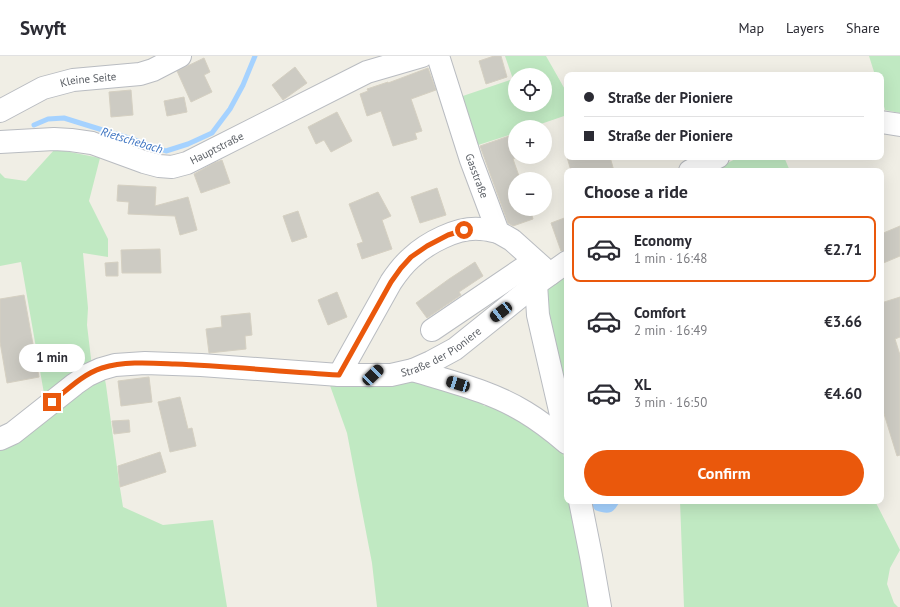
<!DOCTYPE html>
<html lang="en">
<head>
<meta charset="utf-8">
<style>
  body { margin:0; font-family:"PT Sans",sans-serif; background:#f7f7f7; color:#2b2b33; height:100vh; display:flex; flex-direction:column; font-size:15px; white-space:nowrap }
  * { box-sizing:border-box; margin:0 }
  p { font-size:13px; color:#7c7c81 }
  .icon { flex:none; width:22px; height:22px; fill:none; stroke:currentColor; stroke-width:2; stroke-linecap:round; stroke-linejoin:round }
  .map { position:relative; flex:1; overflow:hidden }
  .panel { position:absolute; left:564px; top:112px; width:320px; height:336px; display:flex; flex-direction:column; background:#fff; border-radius:8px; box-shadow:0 4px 16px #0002 }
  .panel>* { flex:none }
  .top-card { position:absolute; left:564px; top:16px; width:320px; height:88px; border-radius:8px; box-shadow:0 4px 16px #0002; display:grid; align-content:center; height:88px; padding:0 20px; background:#fff }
  .buttons { position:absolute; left:508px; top:12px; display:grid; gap:8px }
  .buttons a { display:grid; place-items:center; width:44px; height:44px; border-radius:50%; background:#fff; box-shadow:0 4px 16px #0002; font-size:20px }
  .end { position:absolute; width:18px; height:18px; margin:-9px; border:5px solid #ea580c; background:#fff; box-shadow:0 0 0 2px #fff }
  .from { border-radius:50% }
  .bubble { position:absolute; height:28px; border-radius:14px; background:#fff; box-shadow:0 4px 16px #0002; font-size:13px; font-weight:800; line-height:28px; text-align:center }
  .car { position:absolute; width:12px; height:24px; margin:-12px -6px; border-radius:5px; box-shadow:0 0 3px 1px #0007; background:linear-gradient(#222 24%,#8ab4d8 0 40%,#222 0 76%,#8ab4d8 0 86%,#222 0) }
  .top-card b { display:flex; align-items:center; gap:14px; height:38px; font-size:15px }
  .top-card b+b { border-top:1px solid #e1e1e2 }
  .top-card i { width:10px; height:10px; background:#2b2b33 }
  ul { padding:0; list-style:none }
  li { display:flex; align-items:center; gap:12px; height:66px; margin:0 8px 6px; padding:0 12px; border:2px solid transparent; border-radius:8px }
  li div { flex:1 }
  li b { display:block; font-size:15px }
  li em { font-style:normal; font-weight:800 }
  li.active { border-color:#ea580c }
  li>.icon { width:36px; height:36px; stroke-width:1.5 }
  h2 { padding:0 20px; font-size:18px; line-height:48px }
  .button { display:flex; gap:8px; margin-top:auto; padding:8px 20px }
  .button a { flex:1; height:46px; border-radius:24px; background:#ea580c; color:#fff; font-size:16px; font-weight:800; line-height:46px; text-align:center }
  header { display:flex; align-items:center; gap:24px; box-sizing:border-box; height:56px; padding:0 20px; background:#fff; border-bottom:1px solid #e1e1e2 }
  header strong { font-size:19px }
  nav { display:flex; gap:22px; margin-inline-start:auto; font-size:14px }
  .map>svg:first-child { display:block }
</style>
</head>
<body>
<header>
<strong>Swyft</strong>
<nav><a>Map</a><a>Layers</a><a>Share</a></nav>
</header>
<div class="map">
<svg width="900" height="551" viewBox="0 0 900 551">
  <rect width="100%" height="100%" fill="#f0eee5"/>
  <path fill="#c0e9c2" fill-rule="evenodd" d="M 505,0 L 546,0 L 567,37 L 567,59 L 532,71 L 515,71 L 515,77 L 469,92 L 454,43 L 513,23 ZM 515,19 L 545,19 L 545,49 L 515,49 Z
    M 869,0 L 900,0 L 900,57 L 885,54 L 881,39 L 881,19 L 875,19 Z
    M 55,93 L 100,102 L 89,145 L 108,183 L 108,201 L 83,197 L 88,252 L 87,269 L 92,311 L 46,349 L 21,206 L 0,210 L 0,117 L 5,122 L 26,125 Z
    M 739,101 L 784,101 L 790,115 L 724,115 L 722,110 Z
    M 567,217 L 567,360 L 542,237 Z
    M 415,318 L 477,340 L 484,350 L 494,349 L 554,386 L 563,397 L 567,415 L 567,445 L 573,445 L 594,551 L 377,551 L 372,507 L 347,377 L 328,324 Z
    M 104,319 L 106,329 L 119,426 L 123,451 L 163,469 L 213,464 L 227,551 L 0,551 L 0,390 Z
    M 680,445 L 875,445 L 900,494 L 890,512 L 887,528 L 894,547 L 898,551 L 684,551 Z"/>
  <path fill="#a5d2ff" d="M 589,445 L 620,445 C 613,458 609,459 595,454 Z"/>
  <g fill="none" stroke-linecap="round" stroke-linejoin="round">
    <path stroke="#a5d2ff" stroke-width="5" d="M 34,69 L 48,63 L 64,62 L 80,67 L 135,84 L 166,95 L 188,88 L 212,77 L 230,53 L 243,29 L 255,0"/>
  </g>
  <path fill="#cdcbc3" stroke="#d5d0c2" d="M 494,0 L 501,0 L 507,21 L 486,28 L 479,5 Z
    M 204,2 L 210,16 L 204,19 L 212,36 L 191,46 L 177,15 Z
    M 295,11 L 307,27 L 283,44 L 272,29 Z
    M 428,12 L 436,34 L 411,43 L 422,75 L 415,77 L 417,83 L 393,90 L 381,55 L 367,60 L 360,38 L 368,35 L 367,33 L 388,26 L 388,27 Z
    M 131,34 L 133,59 L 111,61 L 109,36 Z
    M 184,41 L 187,56 L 167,60 L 164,45 Z
    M 337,56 L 352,85 L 331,96 L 324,84 L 316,88 L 308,71 Z
    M 515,78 L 515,102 L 513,103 L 520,123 L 515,123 L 515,153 L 530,153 L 533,163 L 513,170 L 508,167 L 480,90 Z
    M 567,101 L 610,101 L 614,115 L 571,115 Z
    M 222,104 L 230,127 L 201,137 L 194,118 L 214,107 Z
    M 118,129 L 156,131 L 155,150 L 188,141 L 197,174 L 180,179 L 175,160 L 128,158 L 129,146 L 117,145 Z
    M 437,132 L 446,159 L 420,167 L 411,141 Z
    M 378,136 L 391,160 L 382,164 L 392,193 L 362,203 L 357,188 L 363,186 L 349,148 Z
    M 298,155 L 307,181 L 292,186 L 283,160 Z
    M 567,161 L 567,194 L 561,195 L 551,167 Z
    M 900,170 L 900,200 L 881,208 L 881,178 Z
    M 160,193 L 161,217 L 122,217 L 121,194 Z
    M 118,206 L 118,220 L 106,220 L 105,207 Z
    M 475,206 L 483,220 L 459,236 L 461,239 L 427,262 L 416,247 L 449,223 Z
    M 337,236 L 347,261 L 328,269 L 318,244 Z
    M 24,239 L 39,321 L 7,327 L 0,286 L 0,243 Z
    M 900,241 L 900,281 L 895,283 L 900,299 L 900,399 L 897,400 L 881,348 L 881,247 Z
    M 250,257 L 252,279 L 245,280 L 246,293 L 209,297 L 206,273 L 222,271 L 221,260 Z
    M 149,321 L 152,346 L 121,350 L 118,325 Z
    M 180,341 L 188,373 L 192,372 L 196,390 L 170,396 L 158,346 Z
    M 129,364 L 130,376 L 114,378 L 112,365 Z
    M 160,396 L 166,416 L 120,431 L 118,410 Z"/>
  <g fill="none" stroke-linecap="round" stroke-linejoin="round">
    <g stroke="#b9bcc1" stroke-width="24">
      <g id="minor">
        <path id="s1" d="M 438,0 L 471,104 L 498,176 L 512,184 L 550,218"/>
        <path id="s2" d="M 0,55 L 43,32 L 73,24 L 140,18 L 153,14 L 180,0"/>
        <path d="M 881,66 L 900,69"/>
        <path id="s3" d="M 0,86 L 54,83 L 71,84 L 92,87 L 144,106 L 159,110 L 172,111 L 187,107 L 367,16 L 422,0"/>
        <path d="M 690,115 L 718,101"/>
        <path d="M 536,228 L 538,259 L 567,385"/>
        <path d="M 432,274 L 534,205"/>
        <path d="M 413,314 C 451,326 491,335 525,356 C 540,365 554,376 567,387"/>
        <path d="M 339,319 L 391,226 C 397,217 403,209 411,202 C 427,187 457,171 480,173 C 486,173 492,175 498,176"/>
        <path id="s4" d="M 0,383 L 13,377 L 75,328 L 88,319 L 101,313 L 115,309 L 145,307 L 201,309 L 339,319 L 391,319 L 413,314 L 431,306 L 455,293 L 536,228 L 567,206"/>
        <path d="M 580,445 L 591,500 L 600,551"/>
      </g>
    </g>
    <use href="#minor" stroke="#fff" stroke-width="22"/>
  </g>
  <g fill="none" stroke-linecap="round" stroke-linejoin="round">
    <path stroke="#ea580c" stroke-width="5" d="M 52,346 C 67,334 83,318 102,312 C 125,305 151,307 175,308 C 229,310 284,316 339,319 L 391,226 L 401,212 L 411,201 L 427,190 L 448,179 L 464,174"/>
  </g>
  <g text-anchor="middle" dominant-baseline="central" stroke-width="3.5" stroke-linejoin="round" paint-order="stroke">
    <g font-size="11" fill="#5c6066" stroke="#fff">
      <text stroke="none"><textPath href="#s2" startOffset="95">Kleine Seite</textPath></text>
      <text stroke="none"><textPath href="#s3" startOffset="225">Hauptstraße</textPath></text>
      <text stroke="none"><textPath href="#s1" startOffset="126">Gasstraße</textPath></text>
      <text stroke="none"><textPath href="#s4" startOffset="470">Straße der Pioniere</textPath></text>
    </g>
    <g font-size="12" font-style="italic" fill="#3e75c2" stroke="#fff">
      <text transform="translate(132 84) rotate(17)">Rietschebach</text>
    </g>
  </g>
</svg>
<div class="buttons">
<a><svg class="icon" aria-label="locate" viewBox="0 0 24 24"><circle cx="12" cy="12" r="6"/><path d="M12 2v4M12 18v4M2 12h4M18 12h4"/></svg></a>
<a>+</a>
<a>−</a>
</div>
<i class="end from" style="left:464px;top:174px"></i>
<i class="end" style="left:52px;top:346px"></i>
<div class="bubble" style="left:19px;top:288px;width:66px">1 min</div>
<i class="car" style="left:501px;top:256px;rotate:232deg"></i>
<i class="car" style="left:373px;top:319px;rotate:46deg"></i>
<i class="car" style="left:458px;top:328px;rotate:287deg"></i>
<div class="top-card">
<b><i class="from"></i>Straße der Pioniere</b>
<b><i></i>Straße der Pioniere</b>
</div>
<section class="panel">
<h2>Choose a ride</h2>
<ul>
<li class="active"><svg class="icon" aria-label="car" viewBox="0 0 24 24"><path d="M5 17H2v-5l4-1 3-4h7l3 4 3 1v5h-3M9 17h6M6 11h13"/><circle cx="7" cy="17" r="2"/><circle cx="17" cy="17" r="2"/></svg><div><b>Economy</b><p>1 min · 16:48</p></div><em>€2.71</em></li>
<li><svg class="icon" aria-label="car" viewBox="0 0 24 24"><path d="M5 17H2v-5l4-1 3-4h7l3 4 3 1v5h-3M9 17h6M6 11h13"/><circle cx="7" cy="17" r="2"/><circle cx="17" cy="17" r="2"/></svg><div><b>Comfort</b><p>2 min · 16:49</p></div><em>€3.66</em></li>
<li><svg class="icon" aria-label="car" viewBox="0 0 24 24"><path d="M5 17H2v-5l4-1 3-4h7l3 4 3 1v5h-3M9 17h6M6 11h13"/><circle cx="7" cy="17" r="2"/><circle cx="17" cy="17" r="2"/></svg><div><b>XL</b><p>3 min · 16:50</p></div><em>€4.60</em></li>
</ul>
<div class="button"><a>Confirm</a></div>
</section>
</div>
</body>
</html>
